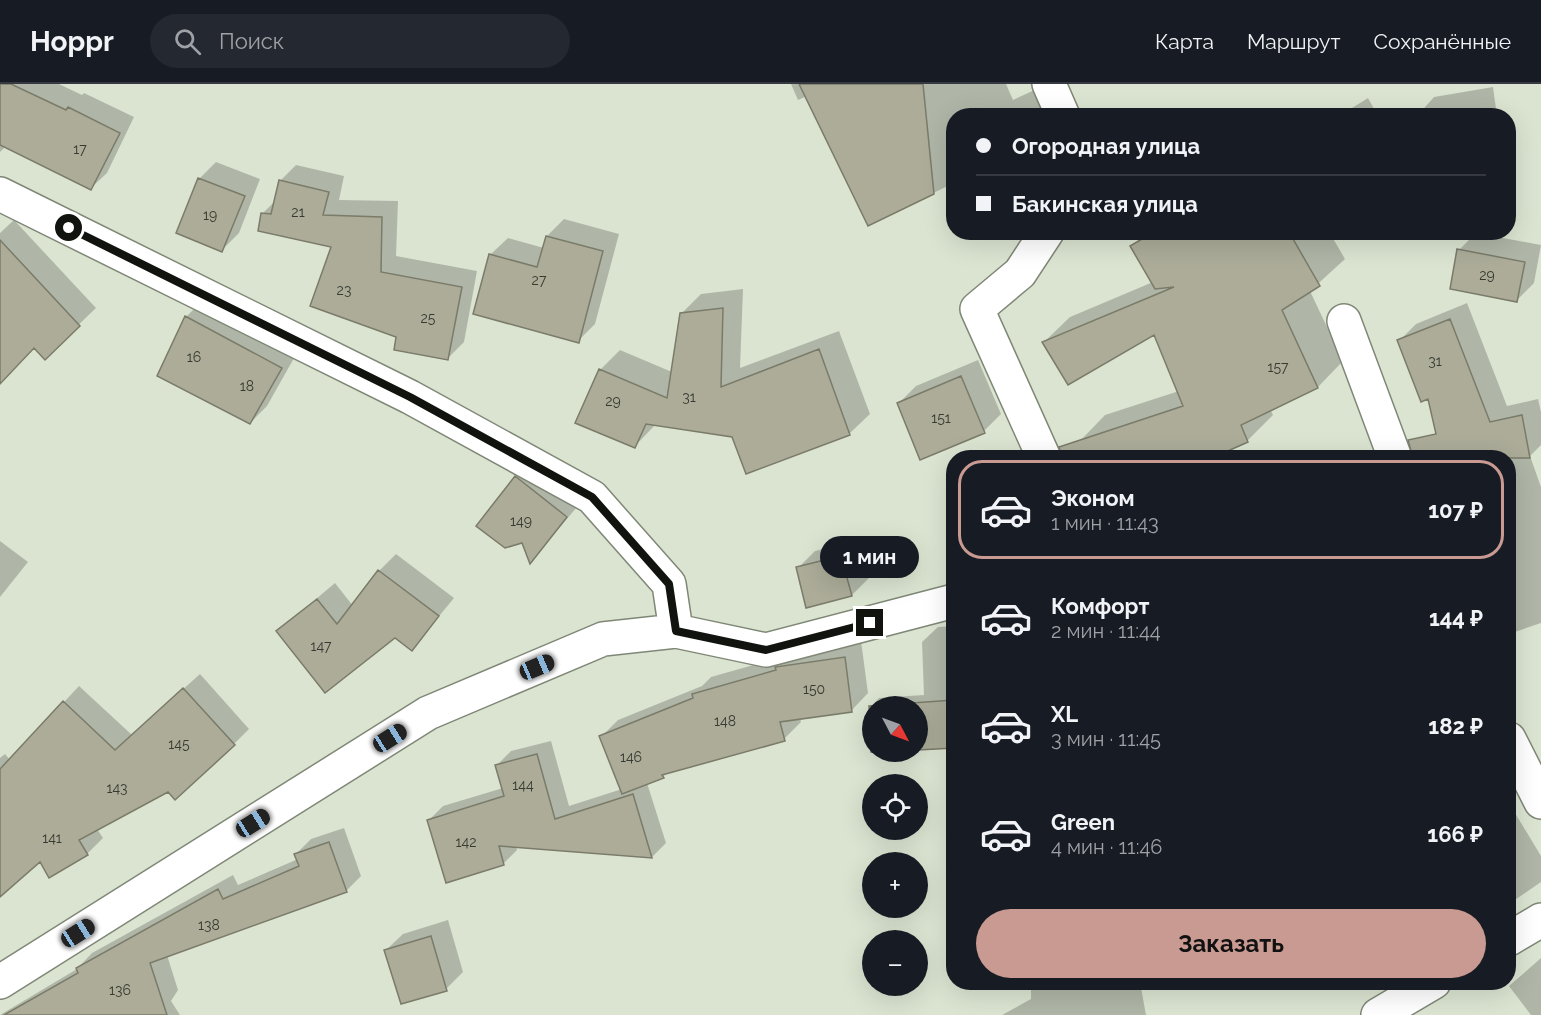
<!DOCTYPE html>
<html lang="ru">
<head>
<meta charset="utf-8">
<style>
  body { margin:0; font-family:Raleway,sans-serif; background:#242831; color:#f1f3f6; height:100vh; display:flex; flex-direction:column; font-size:22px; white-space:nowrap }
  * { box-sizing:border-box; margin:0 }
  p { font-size:20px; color:#9ea1a6 }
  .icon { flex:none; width:33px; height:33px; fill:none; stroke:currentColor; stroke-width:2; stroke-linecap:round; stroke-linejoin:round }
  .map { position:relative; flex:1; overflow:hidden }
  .drawer { position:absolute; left:946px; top:366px; width:570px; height:540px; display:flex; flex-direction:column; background:#171b24; border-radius:24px; box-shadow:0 6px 24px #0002 }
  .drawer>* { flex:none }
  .banner { position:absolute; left:946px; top:24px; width:570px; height:132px; border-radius:24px; box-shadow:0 6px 24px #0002; display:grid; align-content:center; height:132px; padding:0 30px; background:#171b24 }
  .needle { width:39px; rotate:131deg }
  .buttons { position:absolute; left:862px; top:612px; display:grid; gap:12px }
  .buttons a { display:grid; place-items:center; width:66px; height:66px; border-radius:50%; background:#171b24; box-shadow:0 6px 24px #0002; font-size:30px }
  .end { position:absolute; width:27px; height:27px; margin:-14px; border:8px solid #11140e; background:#fff; box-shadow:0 0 0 3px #fff }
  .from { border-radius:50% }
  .bubble { position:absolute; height:42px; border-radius:21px; background:#171b24; box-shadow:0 6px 24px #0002; font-size:20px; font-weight:700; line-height:42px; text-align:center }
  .car { position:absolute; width:18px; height:36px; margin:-18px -9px; border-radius:8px; box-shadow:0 0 4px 2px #0007; background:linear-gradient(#222 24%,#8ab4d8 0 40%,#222 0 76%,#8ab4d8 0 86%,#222 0) }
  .banner b { display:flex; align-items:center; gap:21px; height:57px; font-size:22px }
  .banner b+b { border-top:2px solid #363941 }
  .banner i { width:15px; height:15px; background:#f1f3f6 }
  ul { padding:10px 0 0; list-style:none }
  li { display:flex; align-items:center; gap:18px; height:99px; margin:0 12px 9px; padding:0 18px; border:3px solid transparent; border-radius:24px }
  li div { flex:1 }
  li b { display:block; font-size:22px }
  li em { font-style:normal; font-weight:700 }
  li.selected { border-color:#c89a91 }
  li>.icon { width:54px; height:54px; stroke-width:1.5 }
  .action { display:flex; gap:12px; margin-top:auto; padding:12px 30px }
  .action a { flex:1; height:69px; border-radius:36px; background:#c89a91; color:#111; font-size:24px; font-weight:700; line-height:69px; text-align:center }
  header { display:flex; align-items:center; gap:36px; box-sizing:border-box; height:84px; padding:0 30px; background:#171b24; border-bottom:2px solid #363941 }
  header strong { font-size:28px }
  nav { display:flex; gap:33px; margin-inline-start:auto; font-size:21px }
  .search { width:420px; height:54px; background:#242831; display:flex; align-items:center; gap:15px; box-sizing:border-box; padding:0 21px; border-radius:33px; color:#9ea1a6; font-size:22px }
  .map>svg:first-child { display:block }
</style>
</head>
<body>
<header>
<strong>Hoppr</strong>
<div class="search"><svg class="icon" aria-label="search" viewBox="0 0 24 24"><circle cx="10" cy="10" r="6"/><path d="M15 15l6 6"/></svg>Поиск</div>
<nav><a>Карта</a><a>Маршрут</a><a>Сохранённые</a></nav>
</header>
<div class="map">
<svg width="1541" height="931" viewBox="0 0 1541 931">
  <rect width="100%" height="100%" fill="#dbe4d1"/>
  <path fill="#0003" d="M 0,0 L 59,0 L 82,11 L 84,9 L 134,33 L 107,89 L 91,104 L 6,62 L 0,68 Z
    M 791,0 L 1006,0 L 1013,16 L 1039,4 L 1051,32 L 954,32 L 954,99 L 869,140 L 807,12 L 798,16 Z
    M 1493,3 L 1497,32 L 1417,32 L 1434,13 Z
    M 1368,14 L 1378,32 L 1339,32 Z
    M 216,78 L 260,95 L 239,149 L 222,166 L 199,95 Z
    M 296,81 L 344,92 L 339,116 L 398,117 L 396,172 L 477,187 L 464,258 L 448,274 L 398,252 L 333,162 L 262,130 L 275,117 L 280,97 Z
    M 564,135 L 619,150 L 595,240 L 578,257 L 474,229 L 491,170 L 508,154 L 544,164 L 547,152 Z
    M 14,136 L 96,224 L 45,273 L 35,263 L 0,299 L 0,149 Z
    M 1146,148 L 1335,148 L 1331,151 L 1345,175 L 1310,207 L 1343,277 L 1318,303 L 1270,325 L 1273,331 L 1247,357 L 1080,357 L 1105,331 L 1179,307 L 1155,249 L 1044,258 L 1070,233 L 1153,198 L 1132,163 Z
    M 1476,149 L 1541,161 L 1534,199 L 1517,216 L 1459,166 Z
    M 743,205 L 740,284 L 839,247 L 870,330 L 850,349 L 747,388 L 734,352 L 656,340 L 635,362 L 577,338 L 600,286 L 620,266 L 672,288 L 681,230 L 701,210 Z
    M 203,216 L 298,267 L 267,322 L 250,339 L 186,233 Z
    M 1467,219 L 1507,322 L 1538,315 L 1541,328 L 1541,361 L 1530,372 L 1541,403 L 1541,539 L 1509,550 L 1509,374 L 1429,313 L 1399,257 L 1416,240 Z
    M 978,276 L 1001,330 L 984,347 L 899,319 L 916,302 Z
    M 533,376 L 583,416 L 531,477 L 516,393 Z
    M 858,456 L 869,494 L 852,511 L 798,484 L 815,467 Z
    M 0,457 L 28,478 L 0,513 Z
    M 396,470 L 454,514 L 412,565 L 395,552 L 278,547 L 335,499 L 353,522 L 379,487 Z
    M 954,542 L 954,641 L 918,664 L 918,622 L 873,622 L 873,666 L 871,623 L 879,614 L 924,611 L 922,558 L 938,543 Z
    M 861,557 L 868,609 L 852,626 L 800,634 L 801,638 L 784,655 L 668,687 L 663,693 L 647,699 L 666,759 L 652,773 L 516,762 L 517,766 L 503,780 L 429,736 L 443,722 L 503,704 L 497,681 L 511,667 L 551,657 L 569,722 L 622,705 L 601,653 L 618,636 L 702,602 L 711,593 L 789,571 Z
    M 200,590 L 249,645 L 234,660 L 169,706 L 97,745 L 103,754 L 87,770 L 40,776 L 0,811 L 0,674 L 5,670 L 10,676 L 79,602 L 132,651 Z
    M 1509,719 L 1541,772 L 1541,798 L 1509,820 Z
    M 344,744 L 361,792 L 346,807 L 167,871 L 178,906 L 171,917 L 180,931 L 0,931 L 77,885 L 92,869 L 233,791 L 238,801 L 298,775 L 296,770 L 311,755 Z
    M 448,836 L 463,888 L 446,905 L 386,866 L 403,850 Z
    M 1541,874 L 1541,931 L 1531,931 L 1509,902 Z
    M 1031,898 L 1140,898 L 1146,931 L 1002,931 L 1031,915 Z"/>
  <path fill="#acac99" stroke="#7a7b69" stroke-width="1.5" d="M 0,0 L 11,0 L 66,26 L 68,23 L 120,49 L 91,106 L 0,61 Z
    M 799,0 L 923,0 L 934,110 L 868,142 Z
    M 198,94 L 245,112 L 222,168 L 176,149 Z
    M 279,96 L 329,108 L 323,131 L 382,133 L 381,188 L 462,203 L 448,276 L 394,266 L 396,253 L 310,222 L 331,163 L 258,147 L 261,129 L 271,130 Z
    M 1154,148 L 1289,148 L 1320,202 L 1282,226 L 1318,304 L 1241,341 L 1248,358 L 1212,374 L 1062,374 L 1059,363 L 1183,322 L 1154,251 L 1068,301 L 1042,258 L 1174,203 L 1155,205 L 1130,162 Z
    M 546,152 L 603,167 L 579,259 L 473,230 L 489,170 L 537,183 Z
    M 0,156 L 80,242 L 45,276 L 34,264 L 0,300 Z
    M 1457,165 L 1525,178 L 1517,218 L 1450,205 Z
    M 723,224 L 721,303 L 819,265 L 850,351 L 746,390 L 732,353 L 646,340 L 635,364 L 575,339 L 599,285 L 667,314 L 680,229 Z
    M 185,232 L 282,284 L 250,340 L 157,292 Z
    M 1450,235 L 1490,338 L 1522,331 L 1530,374 L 1413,374 L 1408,356 L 1436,350 L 1428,315 L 1421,318 L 1397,256 Z
    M 961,292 L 985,349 L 920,376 L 897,319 Z
    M 515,392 L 567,433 L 530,480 L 522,459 L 505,464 L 476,442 Z
    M 841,472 L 852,512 L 806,524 L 796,483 Z
    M 378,486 L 439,532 L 412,567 L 395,554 L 325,609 L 276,547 L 317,515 L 337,540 Z
    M 845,573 L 852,628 L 780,638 L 785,657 L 662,691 L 664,694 L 622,710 L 599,652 L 693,614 L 692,610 L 776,586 L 775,583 Z
    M 183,604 L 235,661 L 175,716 L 168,708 L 79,756 L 88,771 L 49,794 L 40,778 L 0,813 L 0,685 L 63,617 L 115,666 Z
    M 954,616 L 954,664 L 918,666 L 918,622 L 873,622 L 873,668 L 882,668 L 871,668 L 869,622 Z
    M 537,670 L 555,735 L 633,710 L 652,774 L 499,762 L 504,781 L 446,799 L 427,736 L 504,712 L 495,681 Z
    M 329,758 L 347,808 L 150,879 L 167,931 L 4,931 L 78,889 L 76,884 L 218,805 L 223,815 L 299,782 L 294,770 Z
    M 431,852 L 447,907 L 401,920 L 384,866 Z"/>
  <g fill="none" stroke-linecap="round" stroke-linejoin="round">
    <g stroke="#7f8776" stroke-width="36">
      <path id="minor" d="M 1049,0 L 1063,32
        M 0,110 L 410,313 L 592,413 L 669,500 L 676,547
        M 1344,237 L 1395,374
        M 1044,374 L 977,225 L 1020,189 L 1047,148
        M 1509,655 L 1541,718
        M 1509,855 L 1541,836
        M 0,898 L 428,629 L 603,555 L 676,547 L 766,566 L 954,517
        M 1378,931 L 1434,898"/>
    </g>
    <use href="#minor" stroke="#fff" stroke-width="33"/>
  </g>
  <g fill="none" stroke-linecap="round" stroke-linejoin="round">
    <path stroke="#11140e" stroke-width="8" d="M 69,144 L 410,313 L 592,413 L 669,500 L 676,547 L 766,566 L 870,539"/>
  </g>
  <g text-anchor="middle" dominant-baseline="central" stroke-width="4.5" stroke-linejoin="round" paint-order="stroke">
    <g font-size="14" fill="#383a31">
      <text x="80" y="65">17</text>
      <text x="298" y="128">21</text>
      <text x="210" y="131">19</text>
      <text x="1487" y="191">29</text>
      <text x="539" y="196">27</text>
      <text x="344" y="206">23</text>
      <text x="428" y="234">25</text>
      <text x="194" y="273">16</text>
      <text x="1435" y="277">31</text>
      <text x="1278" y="283">157</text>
      <text x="247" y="302">18</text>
      <text x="689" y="313">31</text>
      <text x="613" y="317">29</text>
      <text x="941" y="334">151</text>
      <text x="521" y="437">149</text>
      <text x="321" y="562">147</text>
      <text x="814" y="605">150</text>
      <text x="725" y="637">148</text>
      <text x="179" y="660">145</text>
      <text x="631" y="673">146</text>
      <text x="523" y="701">144</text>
      <text x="117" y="704">143</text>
      <text x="52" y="754">141</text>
      <text x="466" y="758">142</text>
      <text x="209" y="841">138</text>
      <text x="120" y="906">136</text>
    </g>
  </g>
</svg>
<div class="buttons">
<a><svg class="needle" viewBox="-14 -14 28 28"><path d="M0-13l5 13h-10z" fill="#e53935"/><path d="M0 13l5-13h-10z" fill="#9ea1a6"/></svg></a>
<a><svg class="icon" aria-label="locate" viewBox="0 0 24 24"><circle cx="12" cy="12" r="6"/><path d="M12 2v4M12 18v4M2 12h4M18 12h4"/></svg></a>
<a>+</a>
<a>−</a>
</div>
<i class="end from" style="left:69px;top:144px"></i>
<i class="end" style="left:870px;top:539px"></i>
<div class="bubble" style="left:820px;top:452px;width:99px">1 мин</div>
<i class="car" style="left:537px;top:583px;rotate:67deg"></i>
<i class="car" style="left:390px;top:654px;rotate:58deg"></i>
<i class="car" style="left:253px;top:739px;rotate:58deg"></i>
<i class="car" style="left:78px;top:849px;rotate:58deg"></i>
<div class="banner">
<b><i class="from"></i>Огородная улица</b>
<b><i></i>Бакинская улица</b>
</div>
<section class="drawer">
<ul>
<li class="selected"><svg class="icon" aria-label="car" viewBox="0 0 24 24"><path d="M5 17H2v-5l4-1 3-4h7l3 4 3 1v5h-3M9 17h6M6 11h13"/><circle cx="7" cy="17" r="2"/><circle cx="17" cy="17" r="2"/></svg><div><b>Эконом</b><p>1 мин · 11:43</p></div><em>107 ₽</em></li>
<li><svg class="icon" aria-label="car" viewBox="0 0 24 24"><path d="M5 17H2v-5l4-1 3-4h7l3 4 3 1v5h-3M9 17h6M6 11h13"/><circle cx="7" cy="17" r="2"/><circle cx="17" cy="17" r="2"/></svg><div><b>Комфорт</b><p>2 мин · 11:44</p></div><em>144 ₽</em></li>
<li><svg class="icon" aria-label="car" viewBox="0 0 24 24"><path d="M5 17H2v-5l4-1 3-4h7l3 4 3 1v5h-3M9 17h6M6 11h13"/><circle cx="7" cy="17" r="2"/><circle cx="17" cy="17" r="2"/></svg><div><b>XL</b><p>3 мин · 11:45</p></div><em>182 ₽</em></li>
<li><svg class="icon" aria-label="car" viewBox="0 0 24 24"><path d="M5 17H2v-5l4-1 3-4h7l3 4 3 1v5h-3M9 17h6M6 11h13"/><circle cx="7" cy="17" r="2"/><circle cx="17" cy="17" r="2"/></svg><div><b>Green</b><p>4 мин · 11:46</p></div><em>166 ₽</em></li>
</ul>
<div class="action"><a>Заказать</a></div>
</section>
</div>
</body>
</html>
